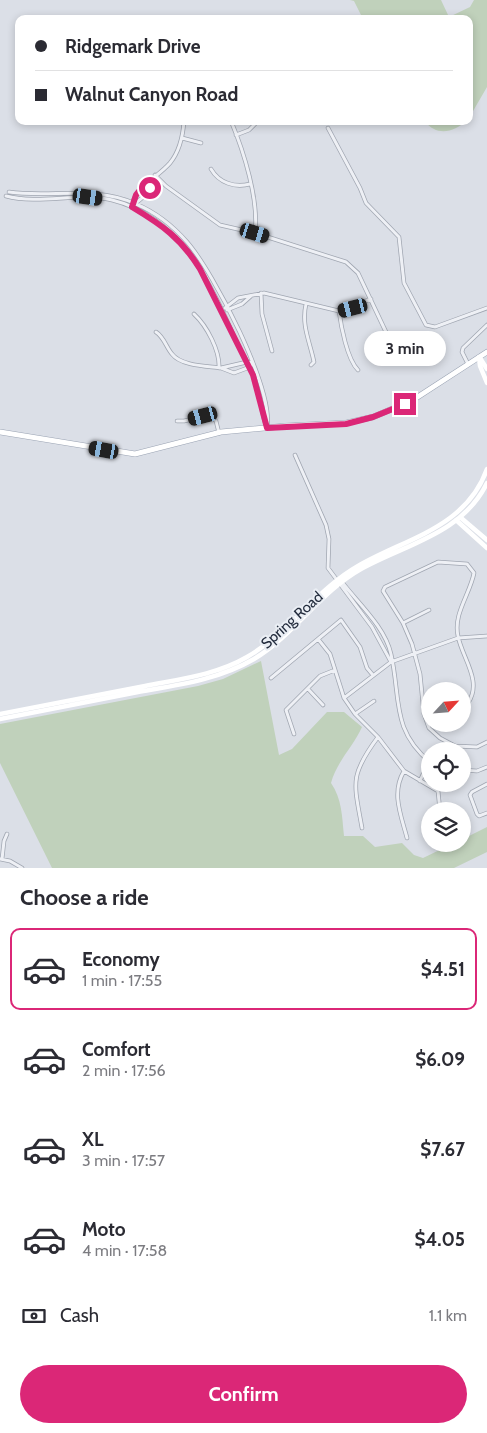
<!DOCTYPE html>
<html lang="en">
<head>
<meta charset="utf-8">
<style>
  body { margin:0; font-family:Cabin,sans-serif; background:#f2f2f3; color:#2b2b33; height:100vh; display:flex; flex-direction:column; font-size:19px; white-space:nowrap }
  * { box-sizing:border-box; margin:0 }
  p { font-size:16px; color:#7c7c81 }
  .icon { flex:none; width:28px; height:28px; fill:none; stroke:currentColor; stroke-width:2; stroke-linecap:round; stroke-linejoin:round }
  .map { position:relative; height:868px; overflow:hidden }
  .panel { display:flex; flex-direction:column; background:#fff; flex:1 }
  .panel>* { flex:none }
  .guide { position:absolute; left:15px; top:15px; width:458px; height:110px; border-radius:10px; box-shadow:0 2px 8px #0003; display:grid; align-content:center; height:110px; padding:0 20px; background:#fff }
  .needle { width:32px; rotate:64deg }
  .tools { position:absolute; left:421px; top:682px; display:grid; gap:10px }
  .tools a { display:grid; place-items:center; width:50px; height:50px; border-radius:50%; background:#fff; box-shadow:0 2px 8px #0003; font-size:25px }
  .end { position:absolute; width:22px; height:22px; margin:-11px; border:6px solid #db2777; background:#fff; box-shadow:0 0 0 2px #fff }
  .from { border-radius:50% }
  .bubble { position:absolute; height:35px; border-radius:18px; background:#fff; box-shadow:0 2px 8px #0003; font-size:16px; font-weight:700; line-height:35px; text-align:center }
  .car { position:absolute; width:15px; height:30px; margin:-15px -8px; border-radius:6px; box-shadow:0 0 4px 1px #0007; background:linear-gradient(#222 24%,#8ab4d8 0 40%,#222 0 76%,#8ab4d8 0 86%,#222 0) }
  .guide b { display:flex; align-items:center; gap:18px; height:48px; font-size:19px }
  .guide b+b { border-top:1px solid #e1e1e2 }
  .guide i { width:12px; height:12px; background:#2b2b33 }
  ul { padding:0; list-style:none }
  li { display:flex; align-items:center; gap:15px; height:82px; margin:0 10px 8px; padding:0 10px; border:2px solid transparent; border-radius:10px }
  li div { flex:1 }
  li b { display:block; font-size:19px }
  li em { font-style:normal; font-weight:700 }
  li.on { border-color:#db2777 }
  li>.icon { width:45px; height:45px; stroke-width:1.5 }
  h2 { padding:0 20px; font-size:22px; line-height:60px }
  .pay { display:flex; align-items:center; gap:12px; height:55px; padding:0 20px; font-size:19px }
  .pay p { margin-inline-start:auto }
  .primary-button { display:flex; gap:10px; margin-top:auto; padding:10px 20px }
  .primary-button a { flex:1; height:58px; border-radius:30px; background:#db2777; color:#fff; font-size:20px; font-weight:700; line-height:58px; text-align:center }
  .map>svg:first-child { display:block }
</style>
</head>
<body>
<div class="map">
<svg width="487" height="868" viewBox="0 0 487 868">
  <rect width="100%" height="100%" fill="#dbdfe7"/>
  <path fill="#c0d1bb" d="M 350,0 L 441,0 L 449,17 L 470,7 L 474,0 L 487,0 L 487,87 L 469,118 L 469,19 L 363,19 L 354,1 Z
    M 425,121 L 466,121 C 455,132 436,137 425,121 Z
    M 261,661 L 279,755 L 292,749 L 327,712 L 344,712 L 362,727 C 353,747 337,761 331,783 C 342,799 342,816 344,836 L 363,836 L 375,847 L 402,843 L 414,855 L 423,858 L 452,844 L 462,844 L 463,839 L 487,827 L 487,852 L 454,868 L 52,868 L 0,763 L 0,724 L 198,686 L 223,679 Z"/>
  <g fill="none" stroke-linecap="round" stroke-linejoin="round">
    <g stroke="#a0a6b1" stroke-width="4.5">
      <path id="street" d="M 231,121 C 244,152 259,200 255,233
        M 328,128 L 360,188 L 366,203 L 399,237 L 404,283 L 426,325 L 435,327 L 487,308
        M 236,135 L 249,130 L 258,121
        M 182,138 L 201,143
        M 211,169 C 219,183 235,188 250,184
        M 155,175 L 166,186 L 220,225 L 255,233 L 346,262 L 358,273 L 394,349
        M 152,180 L 148,193 L 131,207 C 136,186 157,178 170,163 C 179,152 183,135 184,121
        M 6,196 C 41,205 77,192 112,200 C 181,217 211,284 237,343 C 242,354 250,365 254,377 C 260,393 261,414 267,428 C 274,389 214,273 187,242 C 173,226 155,212 136,204 C 95,185 51,198 9,192
        M 261,293 L 262,314 L 272,351
        M 306,304 C 301,325 310,342 314,362 L 311,365
        M 225,308 L 238,298 L 264,293 L 339,311 L 371,299
        M 227,310 L 242,304 L 251,296
        M 339,311 C 341,326 347,359 358,370
        M 194,314 C 207,326 220,351 219,368
        M 156,332 C 164,337 166,347 172,354 C 181,366 207,366 221,368
        M 247,362 L 253,363 L 250,367 L 234,373 L 221,368 Z
        M 468,364 L 462,352 L 463,348 L 487,325
        M 177,421 L 184,421 L 210,415 L 216,421 L 219,433
        M 295,455 L 326,525 L 329,539 L 328,568 L 372,627 L 391,662
        M 342,582 C 358,603 385,627 391,654 C 401,698 391,730 430,762
        M 403,623 L 429,610
        M 318,639 L 330,654 L 344,698 L 355,714 L 378,737 L 404,771 L 438,791 L 440,811
        M 271,678 L 341,620 L 360,647 L 367,668 L 372,674
        M 308,689 L 323,705
        M 344,698 L 391,662 L 458,638 L 487,636
        M 468,703 C 483,681 462,658 458,636 C 453,614 470,594 474,573 L 467,564 L 438,562 L 385,587 L 383,591 L 403,623 L 412,644 L 420,674 L 424,714 L 429,728 L 440,738 L 455,746 L 477,747 L 487,742
        M 355,714 L 374,701
        M 294,734 L 286,710 L 320,676 L 335,670
        M 462,770 L 477,771 L 487,767
        M 404,771 C 391,793 401,815 407,838
        M 420,781 L 429,761
        M 487,784 L 472,792 L 470,795 L 477,814 L 479,816 L 487,813
        M 362,828 C 354,783 349,776 378,737
        M 0,859 L 10,861 L 22,868
        M 2,859 L 4,841 L 7,834"/>
    </g>
    <g stroke="#9aa3b3" stroke-width="6">
      <path id="primary" d="M 0,432 L 135,454 L 221,432 L 285,426 L 346,423 L 373,417 L 413,400 L 487,352"/>
    </g>
    <use href="#street" stroke="#eef0f5" stroke-width="3"/>
    <path stroke="#fff" stroke-width="4.5" d="M 479,357 L 480,366 L 487,383
      M 480,358 L 487,369
      M 460,517 L 487,540
      M 456,520 L 487,548
      M 0,714 C 48,705 97,695 145,686 C 180,679 216,675 247,657 C 289,633 316,590 358,566 C 406,538 466,528 487,469
      M 0,719 C 46,710 92,701 138,692 C 178,685 218,680 254,659 C 294,635 320,592 361,569 C 406,544 462,534 487,483"/>
    <use href="#primary" stroke="#fff" stroke-width="5"/>
  </g>
  <g fill="none" stroke-linecap="round" stroke-linejoin="round">
    <path stroke="#db2777" stroke-width="6" d="M 150,188 L 145,184 L 136,195 L 132,207 C 162,225 181,238 200,269 L 253,375 L 267,428 L 346,424 L 373,417 L 405,404"/>
  </g>
  <g text-anchor="middle" dominant-baseline="central" stroke-width="4" stroke-linejoin="round" paint-order="stroke">
    <g font-size="15" fill="#242d3e" stroke="#eaeef4">
      <text transform="translate(292 620) rotate(-42)">Spring Road</text>
    </g>
  </g>
</svg>
<div class="tools">
<a><svg class="needle" viewBox="-14 -14 28 28"><path d="M0-13l5 13h-10z" fill="#e53935"/><path d="M0 13l5-13h-10z" fill="#7c7c81"/></svg></a>
<a><svg class="icon" aria-label="locate" viewBox="0 0 24 24"><circle cx="12" cy="12" r="6"/><path d="M12 2v4M12 18v4M2 12h4M18 12h4"/></svg></a>
<a><svg class="icon" aria-label="layers" viewBox="0 0 24 24"><path d="M12 4l9 5-9 5-9-5zM3 14l9 5 9-5"/></svg></a>
</div>
<i class="end from" style="left:150px;top:188px"></i>
<i class="end" style="left:405px;top:404px"></i>
<div class="bubble" style="left:364px;top:331px;width:82px">3 min</div>
<i class="car" style="left:88px;top:197px;rotate:98deg"></i>
<i class="car" style="left:255px;top:233px;rotate:107deg"></i>
<i class="car" style="left:353px;top:308px;rotate:256deg"></i>
<i class="car" style="left:203px;top:416px;rotate:255deg"></i>
<i class="car" style="left:104px;top:450px;rotate:280deg"></i>
<div class="guide">
<b><i class="from"></i>Ridgemark Drive</b>
<b><i></i>Walnut Canyon Road</b>
</div>
</div>
<section class="panel">
<h2>Choose a ride</h2>
<ul>
<li class="on"><svg class="icon" aria-label="car" viewBox="0 0 24 24"><path d="M5 17H2v-5l4-1 3-4h7l3 4 3 1v5h-3M9 17h6M6 11h13"/><circle cx="7" cy="17" r="2"/><circle cx="17" cy="17" r="2"/></svg><div><b>Economy</b><p>1 min · 17:55</p></div><em>$4.51</em></li>
<li><svg class="icon" aria-label="car" viewBox="0 0 24 24"><path d="M5 17H2v-5l4-1 3-4h7l3 4 3 1v5h-3M9 17h6M6 11h13"/><circle cx="7" cy="17" r="2"/><circle cx="17" cy="17" r="2"/></svg><div><b>Comfort</b><p>2 min · 17:56</p></div><em>$6.09</em></li>
<li><svg class="icon" aria-label="car" viewBox="0 0 24 24"><path d="M5 17H2v-5l4-1 3-4h7l3 4 3 1v5h-3M9 17h6M6 11h13"/><circle cx="7" cy="17" r="2"/><circle cx="17" cy="17" r="2"/></svg><div><b>XL</b><p>3 min · 17:57</p></div><em>$7.67</em></li>
<li><svg class="icon" aria-label="car" viewBox="0 0 24 24"><path d="M5 17H2v-5l4-1 3-4h7l3 4 3 1v5h-3M9 17h6M6 11h13"/><circle cx="7" cy="17" r="2"/><circle cx="17" cy="17" r="2"/></svg><div><b>Moto</b><p>4 min · 17:58</p></div><em>$4.05</em></li>
</ul>
<div class="pay"><svg class="icon" aria-label="cash" viewBox="0 0 24 24"><path d="M3 7h18v10H3z"/><circle cx="12" cy="12" r="2"/></svg>Cash<p>1.1 km</p></div>
<div class="primary-button"><a>Confirm</a></div>
</section>
</body>
</html>
